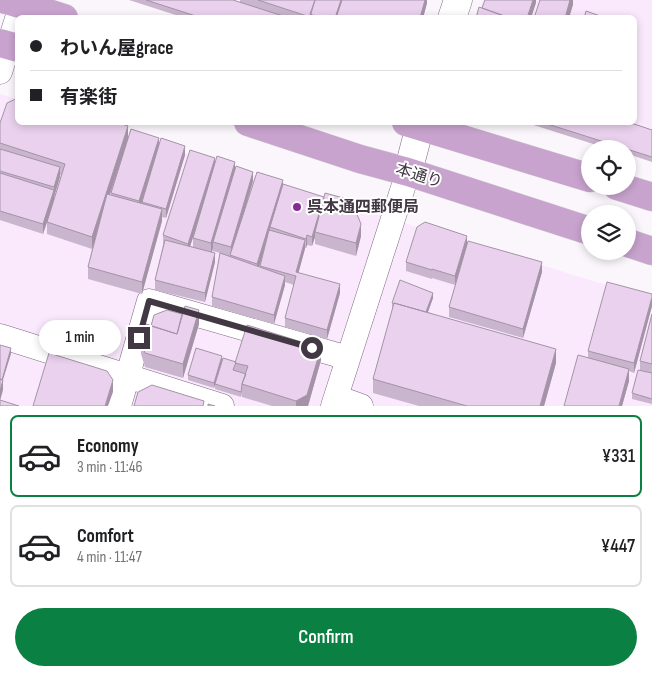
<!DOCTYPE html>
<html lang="en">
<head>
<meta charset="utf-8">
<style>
  body { margin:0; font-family:"Sofia Sans Condensed","Noto Sans JP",sans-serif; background:#f6f6f6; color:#202124; height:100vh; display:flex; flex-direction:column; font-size:19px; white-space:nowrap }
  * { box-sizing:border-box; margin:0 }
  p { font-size:16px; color:#757577 }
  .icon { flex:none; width:28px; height:28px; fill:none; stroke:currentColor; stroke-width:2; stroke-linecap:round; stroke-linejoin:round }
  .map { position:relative; height:406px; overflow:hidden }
  .drawer { display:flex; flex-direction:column; background:#fff; flex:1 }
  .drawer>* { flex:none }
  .guide { position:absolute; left:15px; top:15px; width:622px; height:110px; border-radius:8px; box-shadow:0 2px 8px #0003; display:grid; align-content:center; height:110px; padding:0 15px; background:#fff }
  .buttons { position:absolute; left:581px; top:140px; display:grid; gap:10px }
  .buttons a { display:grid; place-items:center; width:55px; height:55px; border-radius:50%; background:#fff; box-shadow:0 2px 8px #0003; font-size:25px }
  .end { position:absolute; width:22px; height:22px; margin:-11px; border:6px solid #423843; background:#fff; box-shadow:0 0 0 2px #fff }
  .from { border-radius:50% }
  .bubble { position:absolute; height:35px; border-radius:18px; background:#fff; box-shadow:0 2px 8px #0003; font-size:16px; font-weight:600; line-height:35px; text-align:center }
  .guide b { display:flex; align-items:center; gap:18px; height:48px; font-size:19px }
  .guide b+b { border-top:1px solid #e0e0e0 }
  .guide i { width:12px; height:12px; background:#202124 }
  ul { padding:9px 0 0; list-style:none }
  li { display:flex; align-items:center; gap:15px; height:82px; margin:0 10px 8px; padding:0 5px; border:2px solid #e0e0e0; border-radius:8px }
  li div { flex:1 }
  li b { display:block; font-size:19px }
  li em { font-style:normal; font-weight:600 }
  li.on { border-color:#0b8043 }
  li>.icon { width:45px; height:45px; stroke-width:1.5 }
  .button { display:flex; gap:10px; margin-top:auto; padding:10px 15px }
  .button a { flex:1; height:58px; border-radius:30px; background:#0b8043; color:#fff; font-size:20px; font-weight:600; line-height:58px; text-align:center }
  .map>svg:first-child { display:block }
</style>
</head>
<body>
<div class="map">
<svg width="652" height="406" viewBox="0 0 652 406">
  <rect width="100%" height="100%" fill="#fbf6fc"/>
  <path fill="#fae8fd" d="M 483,0 L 652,0 L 652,131 L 623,123 L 635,122 L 635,18 L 477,18 Z
    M 0,94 L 17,99 L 18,122 L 90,123 L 414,226 L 652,299 L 652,406 L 0,406 Z"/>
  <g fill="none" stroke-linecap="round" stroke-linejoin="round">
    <g stroke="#7d6880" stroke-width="25">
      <path id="minor" d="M 0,72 L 23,0
        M 0,336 L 222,406
        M 336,397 L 361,406
        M 119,406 L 149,301 L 348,358
        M 333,406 L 408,172"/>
    </g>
    <g stroke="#7d6880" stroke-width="29">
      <path id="tertiary" d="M 452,18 L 458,0
        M 408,172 L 421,122"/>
    </g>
    <g stroke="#d5d3d6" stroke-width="29">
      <path id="trunk" d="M 6,0 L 64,18
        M 0,43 L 18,48
        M 248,122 L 360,159 L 408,172 L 590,231
        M 406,122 L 590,178
        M 617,186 L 652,197
        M 628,243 L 652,251"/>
    </g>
    <use href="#minor" stroke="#fff" stroke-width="24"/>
    <use href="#tertiary" stroke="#fff" stroke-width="28"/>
    <use href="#trunk" stroke="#c8a3ce" stroke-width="28"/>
  </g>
  <path fill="#c9b5cd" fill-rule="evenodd" d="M 129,0 L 233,0 L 240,2 L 240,0 L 427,0 L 427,3 L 423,18 L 185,18 Z
    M 524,122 L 628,122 L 652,130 L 652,162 L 628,154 L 628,149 L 609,149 Z
    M 0,123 L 128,137 L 159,146 L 185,155 L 166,218 L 162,217 L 162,221 L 142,294 L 88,279 L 88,267 L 92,249 L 47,234 L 47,223 L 43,234 L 0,220 ZM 122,157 L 111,193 L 111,195 L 110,195 ZM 60,175 L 61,175 L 54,199 L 54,197 Z
    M 235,168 L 253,181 L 246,207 L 283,185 L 361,236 L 356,256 L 315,244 L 315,237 L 312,246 L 307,245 L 306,248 L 305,248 L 298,273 L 340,293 L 327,339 L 285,327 L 285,318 L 294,285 L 285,282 L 285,285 L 274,324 L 212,306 L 212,297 L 220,253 L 213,251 L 213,247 L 212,252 L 215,262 L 205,302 L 155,290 L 155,280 L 163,245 L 163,235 ZM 193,238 L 193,247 L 190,246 Z
    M 467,244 L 542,272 L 523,338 L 449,317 L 449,307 L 464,257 L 455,285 L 432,278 L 432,279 L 406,271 L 406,262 Z
    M 652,294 L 652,306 L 634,373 L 629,371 L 629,381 L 622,406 L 564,406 L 588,358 L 588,351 Z
    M 433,298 L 428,312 L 556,363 L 544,406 L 419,406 L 373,393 L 373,379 L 393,309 L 392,308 L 392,303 Z
    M 652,314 L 652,404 L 632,399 L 632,393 L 640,370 L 640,361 Z
    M 199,324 L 183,378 L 145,367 L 141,354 L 141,340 L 151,326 Z
    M 321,360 L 308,406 L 272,406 L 242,397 L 242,394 L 241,397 L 215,389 L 215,384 L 236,362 Z
    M 222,361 L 214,388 L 188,380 L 188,375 Z"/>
  <path fill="#a493a7" d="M 341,0 L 345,0 L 339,18 L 335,18 Z
    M 425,0 L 427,0 L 427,3 L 423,18 L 420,18 Z
    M 533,0 L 536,0 L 536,3 L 531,18 L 527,18 Z
    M 570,0 L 573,0 L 573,5 L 569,18 L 565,18 Z
    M 128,126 L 128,139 L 92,249 L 92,237 Z
    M 159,138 L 159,147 L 139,211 L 139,201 Z
    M 185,146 L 185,155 L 166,218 L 166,209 Z
    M 215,158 L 215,167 L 188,253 L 188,244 Z
    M 235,162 L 235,176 L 213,242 L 213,247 L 211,257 L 211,243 Z
    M 60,167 L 60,177 L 54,197 L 54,187 Z
    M 253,172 L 253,181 L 231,256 L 231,247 Z
    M 283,180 L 283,190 L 270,227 L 270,232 L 257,273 L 257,264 Z
    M 54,190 L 54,200 L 43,234 L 43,224 Z
    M 324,197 L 315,232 L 315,237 L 312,246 L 312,237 Z
    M 162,209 L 162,221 L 142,294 L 142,282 Z
    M 361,224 L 361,236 L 356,256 L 356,243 Z
    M 307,235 L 307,245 L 306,248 L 306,239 Z
    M 467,236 L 467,246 L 455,285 L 455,276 Z
    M 305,240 L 305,249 L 296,282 L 296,272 Z
    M 215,253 L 215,262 L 205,302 L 205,293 Z
    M 542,262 L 542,272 L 523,338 L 523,329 Z
    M 285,276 L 285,285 L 274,324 L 274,315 Z
    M 340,284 L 340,293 L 327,339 L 327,330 Z
    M 433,293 L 433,298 L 425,320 L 425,315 Z
    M 652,297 L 652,306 L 634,373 L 634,363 Z
    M 199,310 L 199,324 L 183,378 L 183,364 Z
    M 11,348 L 11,354 L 1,386 L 1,381 Z
    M 321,348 L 321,360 L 308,406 L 296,406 L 296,401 Z
    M 556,349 L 556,363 L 544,406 L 540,406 Z
    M 222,356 L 222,361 L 214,388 L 214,383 Z
    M 629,369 L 629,381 L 622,406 L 619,406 Z
    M 3,380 L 3,390 L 0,401 L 0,391 Z
    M 113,380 L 113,392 L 108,406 L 105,406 Z"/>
  <path fill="#ead2ee" stroke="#a493a7" d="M 146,0 L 233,0 L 289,18 L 202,18 Z
    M 258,0 L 315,0 L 310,17 Z
    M 315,0 L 341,0 L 335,18 L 320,18 L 310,14 Z
    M 342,0 L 425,0 L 420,18 L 336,18 Z
    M 485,0 L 533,0 L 527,18 L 510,18 L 482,8 Z
    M 540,0 L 570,0 L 565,18 L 534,18 Z
    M 479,7 L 510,18 L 476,18 Z
    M 586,11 L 606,18 L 584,18 Z
    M 18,98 L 18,122 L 116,122 L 128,126 L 92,237 L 47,222 L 65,164 L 0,143 L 0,123 L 7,103 Z
    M 541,122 L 628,122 L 652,130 L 652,157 Z
    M 131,129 L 159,138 L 139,201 L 111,193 Z
    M 161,138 L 185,146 L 166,209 L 142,202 Z
    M 0,149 L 60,167 L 54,187 L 0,171 Z
    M 190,150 L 215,158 L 188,244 L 163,235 Z
    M 217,156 L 235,162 L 211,243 L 193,238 Z
    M 236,166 L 253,172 L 231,247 L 213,242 Z
    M 257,172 L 283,180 L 257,264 L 230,255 Z
    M 0,173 L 54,190 L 43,224 L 0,211 Z
    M 283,184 L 324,197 L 312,237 L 307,235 L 306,239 L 270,227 Z
    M 325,193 L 351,200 L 361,224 L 356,243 L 315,232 Z
    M 107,194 L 162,209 L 142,282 L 88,267 Z
    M 425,222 L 467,236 L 455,276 L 432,269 L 432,270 L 406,262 L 417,227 Z
    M 269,230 L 305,240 L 296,272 L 340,284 L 327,330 L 285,318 L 296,276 L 260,266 Z
    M 165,240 L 215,253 L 205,293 L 155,280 Z
    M 468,241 L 542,262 L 523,329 L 449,307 Z
    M 220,253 L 285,276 L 274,315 L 212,297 Z
    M 400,280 L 433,293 L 426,312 L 394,303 L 394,304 L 392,303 Z
    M 607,282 L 652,294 L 652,297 L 634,363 L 588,351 Z
    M 394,303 L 556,349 L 540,406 L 467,406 L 373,379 Z
    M 185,306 L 199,310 L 183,364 L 145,353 L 141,340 L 146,324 L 177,334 Z
    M 167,310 L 182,314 L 177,334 L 151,326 L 154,315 Z
    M 652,314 L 652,364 L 640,361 Z
    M 247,325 L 321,348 L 307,395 L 296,401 L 242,384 L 248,366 L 235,363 Z
    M 0,345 L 11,348 L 2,380 L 0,379 Z
    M 196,348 L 222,356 L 214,383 L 188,375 Z
    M 49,353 L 107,371 L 113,380 L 105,406 L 33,406 Z
    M 578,355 L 629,369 L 619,406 L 564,406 Z
    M 223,358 L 236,362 L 233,370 L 246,374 L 242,384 L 241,392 L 215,384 Z
    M 638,370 L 652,373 L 652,399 L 632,393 Z
    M 0,379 L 3,380 L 0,391 Z
    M 152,385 L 204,401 L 203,406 L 134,406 L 138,392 Z
    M 0,400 L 19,406 L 0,406 Z
    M 208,404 L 215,406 L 208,406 Z"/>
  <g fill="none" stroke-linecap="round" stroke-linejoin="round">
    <path stroke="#423843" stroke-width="6" d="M 139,338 L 149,301 L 312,348"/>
  </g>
  <circle fill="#882b96" stroke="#fff" stroke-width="2" cx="297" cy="207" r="5"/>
  <g text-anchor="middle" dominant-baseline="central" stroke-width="4" stroke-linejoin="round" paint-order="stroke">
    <g font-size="16" fill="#423843" stroke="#fff">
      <text transform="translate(419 176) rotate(17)">本通り</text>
    </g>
    <g font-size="16" font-weight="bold" fill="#423843" stroke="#fff" text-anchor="start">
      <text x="307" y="207">呉本通四郵便局</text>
    </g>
  </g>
</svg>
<div class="buttons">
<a><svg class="icon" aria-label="locate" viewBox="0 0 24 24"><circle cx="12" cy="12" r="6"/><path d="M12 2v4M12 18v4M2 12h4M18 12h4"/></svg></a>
<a><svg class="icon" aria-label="layers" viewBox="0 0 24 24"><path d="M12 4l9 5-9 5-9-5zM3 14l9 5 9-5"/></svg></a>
</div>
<i class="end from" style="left:312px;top:348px"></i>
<i class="end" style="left:139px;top:338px"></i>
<div class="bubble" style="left:39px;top:320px;width:82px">1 min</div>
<div class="guide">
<b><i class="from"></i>わいん屋grace</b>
<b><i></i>有楽街</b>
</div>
</div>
<section class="drawer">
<ul>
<li class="on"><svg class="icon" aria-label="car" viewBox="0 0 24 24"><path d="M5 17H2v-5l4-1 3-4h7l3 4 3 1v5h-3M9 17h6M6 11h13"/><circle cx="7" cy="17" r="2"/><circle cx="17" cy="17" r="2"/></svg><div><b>Economy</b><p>3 min · 11:46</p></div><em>¥331</em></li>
<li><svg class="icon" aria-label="car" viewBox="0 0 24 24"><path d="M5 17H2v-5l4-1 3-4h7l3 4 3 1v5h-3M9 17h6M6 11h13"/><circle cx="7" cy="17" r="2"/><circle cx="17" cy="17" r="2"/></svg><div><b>Comfort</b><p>4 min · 11:47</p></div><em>¥447</em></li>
</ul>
<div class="button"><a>Confirm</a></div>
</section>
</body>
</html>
